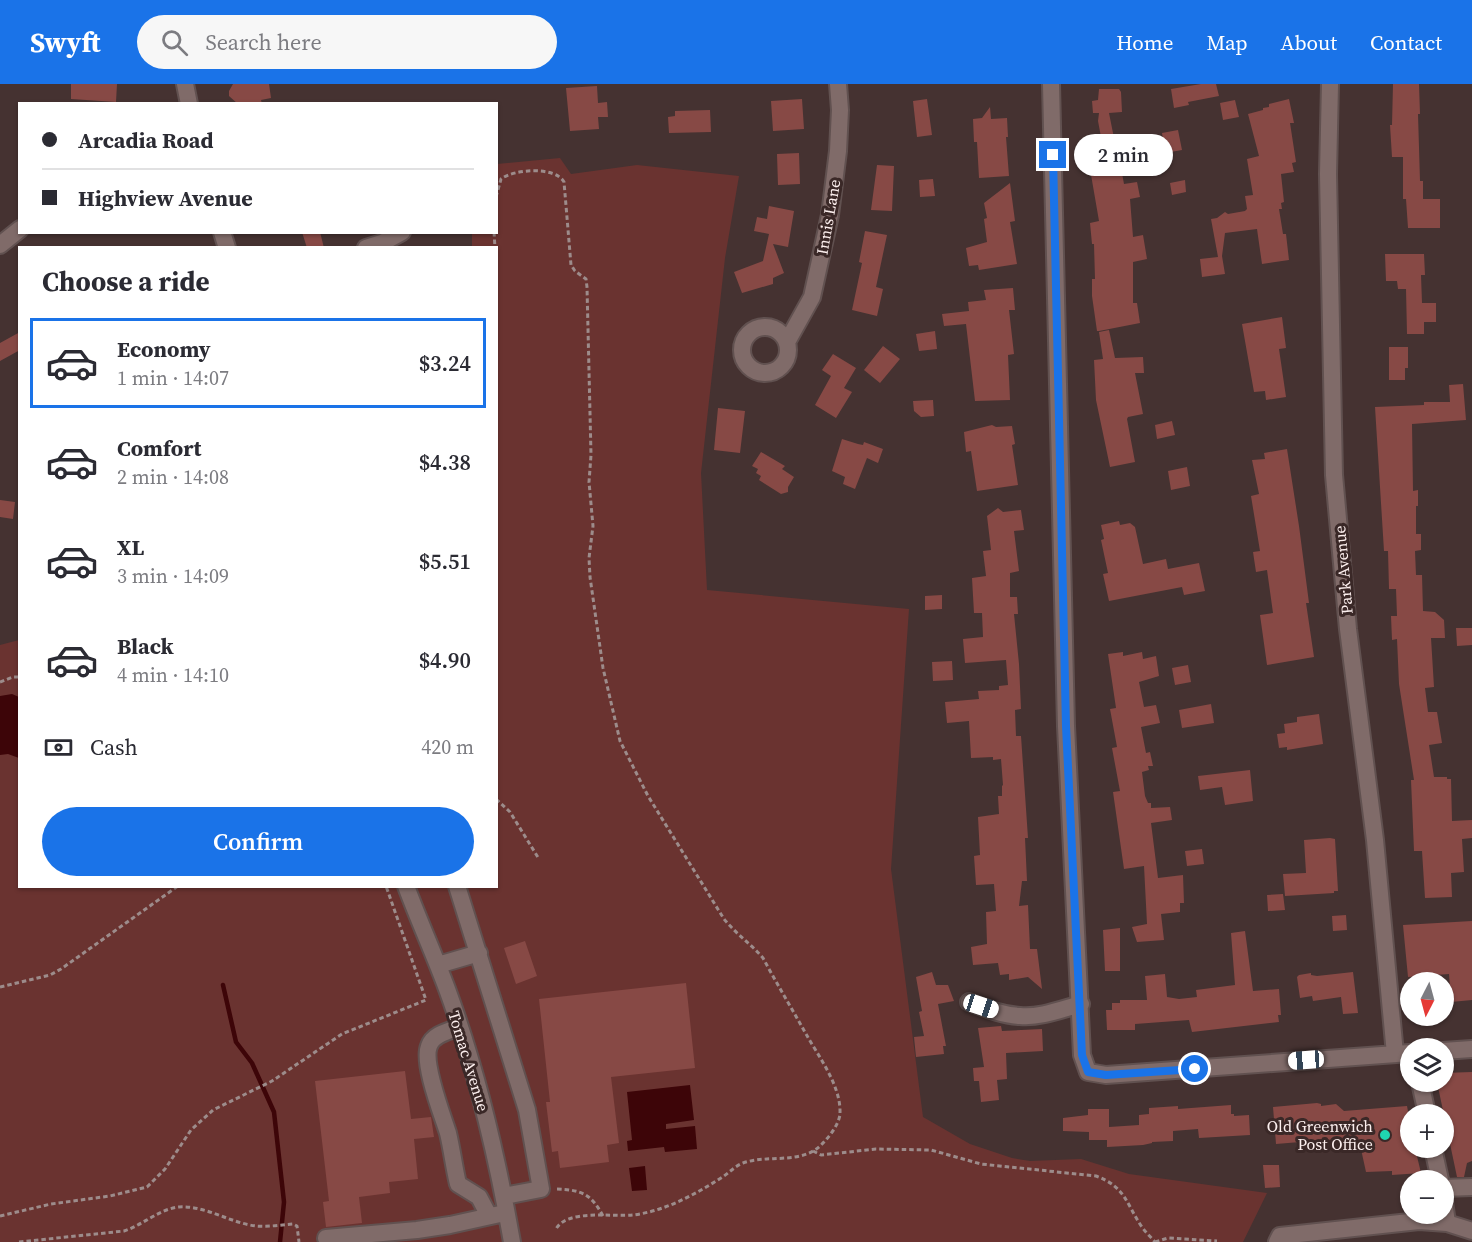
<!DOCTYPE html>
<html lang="en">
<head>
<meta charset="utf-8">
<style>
  body { margin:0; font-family:"Source Serif 4",serif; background:#f7f7f7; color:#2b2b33; height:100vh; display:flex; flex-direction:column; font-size:22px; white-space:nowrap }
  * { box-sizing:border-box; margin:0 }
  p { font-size:20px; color:#7c7c81 }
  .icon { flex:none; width:33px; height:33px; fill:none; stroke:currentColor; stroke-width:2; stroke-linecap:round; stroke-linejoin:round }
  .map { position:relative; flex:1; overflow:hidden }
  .details { position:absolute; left:18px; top:162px; width:480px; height:642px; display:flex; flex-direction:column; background:#fff; border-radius:0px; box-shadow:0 2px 4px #0004 }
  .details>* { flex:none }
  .banner { position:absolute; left:18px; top:18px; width:480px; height:132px; border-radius:0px; box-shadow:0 2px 4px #0004; display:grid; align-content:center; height:132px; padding:0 24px; background:#fff }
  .needle { width:39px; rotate:186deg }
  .fabs { position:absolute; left:1400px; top:888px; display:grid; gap:12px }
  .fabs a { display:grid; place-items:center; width:54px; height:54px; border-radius:50%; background:#fff; box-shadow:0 2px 4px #0004; font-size:30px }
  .end { position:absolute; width:27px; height:27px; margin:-14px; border:8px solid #1a73e8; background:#fff; box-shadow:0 0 0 3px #fff }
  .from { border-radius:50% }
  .bubble { position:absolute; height:42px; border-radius:21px; background:#fff; box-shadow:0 2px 4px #0004; font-size:20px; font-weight:600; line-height:42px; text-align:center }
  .car { position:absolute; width:18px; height:36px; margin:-18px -9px; border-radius:8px; box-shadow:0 0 4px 2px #0007; background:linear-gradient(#fff 24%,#345 0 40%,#fff 0 76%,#345 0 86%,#fff 0) }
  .banner b { display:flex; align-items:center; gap:21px; height:57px; font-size:22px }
  .banner b+b { border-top:2px solid #e1e1e2 }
  .banner i { width:15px; height:15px; background:#2b2b33 }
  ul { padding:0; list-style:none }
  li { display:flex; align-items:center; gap:18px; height:90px; margin:0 12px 9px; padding:0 12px; border:3px solid transparent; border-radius:0px }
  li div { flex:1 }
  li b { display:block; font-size:22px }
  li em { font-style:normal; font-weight:600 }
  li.current { border-color:#1a73e8 }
  li>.icon { width:54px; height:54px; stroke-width:1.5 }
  h2 { padding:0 24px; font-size:27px; line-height:72px }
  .pay { display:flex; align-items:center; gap:15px; height:66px; padding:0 24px; font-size:22px }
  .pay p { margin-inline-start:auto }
  .button { display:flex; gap:12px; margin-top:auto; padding:12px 24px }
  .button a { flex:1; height:69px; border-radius:36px; background:#1a73e8; color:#fff; font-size:24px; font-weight:600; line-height:69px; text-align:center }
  header { display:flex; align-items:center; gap:36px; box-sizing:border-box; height:84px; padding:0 30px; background:#1a73e8; color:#fff }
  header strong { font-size:28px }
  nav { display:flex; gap:33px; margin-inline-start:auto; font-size:21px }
  .search { width:420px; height:54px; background:#f7f7f7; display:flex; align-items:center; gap:15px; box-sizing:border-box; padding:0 21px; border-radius:33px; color:#7c7c81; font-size:22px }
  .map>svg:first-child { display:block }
</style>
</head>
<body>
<header>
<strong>Swyft</strong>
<div class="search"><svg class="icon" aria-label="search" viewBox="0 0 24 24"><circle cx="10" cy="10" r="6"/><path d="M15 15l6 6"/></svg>Search here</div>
<nav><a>Home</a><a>Map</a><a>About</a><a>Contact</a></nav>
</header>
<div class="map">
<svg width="1472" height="1158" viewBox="0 0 1472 1158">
  <rect width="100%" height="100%" fill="#453231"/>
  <path fill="#6a3330" d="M 560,74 L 571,90 L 637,81 L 739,92 L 725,174 L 701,389 L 707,506 L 909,525 L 891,785 L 923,1033 L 970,1060 L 1012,1074 L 1030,1077 L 1081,1075 L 1129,1090 L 1267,1109 L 1243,1158 L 0,1158 L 0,561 L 19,556 L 20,802 L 496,802 L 496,164 L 472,163 L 472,149 L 496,148 L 497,80 Z"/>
  <path fill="#3d0508" d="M 12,610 L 19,613 L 19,674 L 8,670 L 0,671 L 0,612 Z
    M 690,1001 L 694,1036 L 666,1040 L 666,1045 L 695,1042 L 697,1065 L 665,1068 L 664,1063 L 628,1067 L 627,1057 L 632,1056 L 627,1008 Z
    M 645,1082 L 647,1106 L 632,1107 L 629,1084 Z"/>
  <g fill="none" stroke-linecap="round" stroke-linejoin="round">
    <path stroke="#3d0508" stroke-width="4.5" d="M 223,901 L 236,958 L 252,979 L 274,1028 L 284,1118 L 280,1158"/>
  </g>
  <path fill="#874945" d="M 71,0 L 117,0 L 116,18 L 71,15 Z
    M 233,0 L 269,0 L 271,14 L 261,16 L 262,20 L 238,20 L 229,12 L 229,7 Z
    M 1201,0 L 1216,0 L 1219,12 L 1188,18 L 1189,21 L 1174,24 L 1171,5 Z
    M 1393,0 L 1419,0 L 1420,30 L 1418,30 L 1420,97 L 1423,97 L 1423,115 L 1440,115 L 1440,144 L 1408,144 L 1406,115 L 1403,115 L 1403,73 L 1392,73 L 1390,41 L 1392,41 Z
    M 597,2 L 598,19 L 607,18 L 608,33 L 598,33 L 599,45 L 570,47 L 566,4 Z
    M 1099,5 L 1119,5 L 1121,8 L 1122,28 L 1109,29 L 1114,54 L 1129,53 L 1132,68 L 1123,70 L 1123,72 L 1119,73 L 1124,100 L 1137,98 L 1140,113 L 1130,115 L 1133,153 L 1143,151 L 1147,175 L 1133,178 L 1133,219 L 1137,219 L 1140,239 L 1099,247 L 1097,247 L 1092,212 L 1092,195 L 1095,195 L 1094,160 L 1092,160 L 1090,139 L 1099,137 L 1085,56 L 1101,53 L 1098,37 L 1099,29 L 1093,29 L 1092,17 L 1098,16 Z
    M 802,15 L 804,45 L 773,47 L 771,17 Z
    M 927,15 L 932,51 L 917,53 L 913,17 Z
    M 1289,15 L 1294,39 L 1290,39 L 1296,78 L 1292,79 L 1294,88 L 1281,90 L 1284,118 L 1281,119 L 1282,125 L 1279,125 L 1283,150 L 1286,150 L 1289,176 L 1262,180 L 1257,145 L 1225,149 L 1222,172 L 1225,190 L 1202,193 L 1200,175 L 1218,173 L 1211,135 L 1217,134 L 1225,128 L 1228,130 L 1245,127 L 1247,125 L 1245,112 L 1253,111 L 1247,75 L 1259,72 L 1248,30 L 1263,26 L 1263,24 L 1269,23 L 1269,20 Z
    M 1235,16 L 1239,33 L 1223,36 L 1220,19 Z
    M 990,23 L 991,35 L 1007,34 L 1008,53 L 1006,53 L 1009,92 L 979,94 L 977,58 L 974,58 L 973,35 L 982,34 Z
    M 710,26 L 711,48 L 669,49 L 668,33 L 675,32 L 675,27 Z
    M 1178,46 L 1182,66 L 1165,69 L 1162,49 Z
    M 799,69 L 800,100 L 778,101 L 777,70 Z
    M 877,81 L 894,82 L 892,127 L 871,126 Z
    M 933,95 L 935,112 L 920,113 L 919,96 Z
    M 1185,96 L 1186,108 L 1172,111 L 1170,99 Z
    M 1010,99 L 1015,137 L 1010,138 L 1017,180 L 979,186 L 978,181 L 969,182 L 966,164 L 987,158 L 984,135 L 987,134 L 984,119 Z
    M 769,122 L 794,127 L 788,163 L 773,160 L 784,189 L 773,194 L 773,200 L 742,209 L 734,188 L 763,177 L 769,150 L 754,147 L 757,133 L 767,135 Z
    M 865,147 L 887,151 L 876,203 L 883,205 L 877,232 L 852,226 L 862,179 L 859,178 Z
    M 302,148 L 320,148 L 324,164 L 307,164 Z
    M 1385,170 L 1424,170 L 1425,191 L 1421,191 L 1422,219 L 1436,219 L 1436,238 L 1424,238 L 1424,250 L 1407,250 L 1406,205 L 1398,205 L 1397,197 L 1386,197 Z
    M 1013,204 L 1015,226 L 1009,226 L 1014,270 L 1008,271 L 1010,316 L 975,317 L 966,240 L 944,242 L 942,230 L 969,227 L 968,218 L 986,216 L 984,206 Z
    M 1282,233 L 1286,264 L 1279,265 L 1286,313 L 1266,316 L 1265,307 L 1254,308 L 1242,240 Z
    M 1109,246 L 1115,274 L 1143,273 L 1144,289 L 1135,289 L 1143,330 L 1128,333 L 1127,335 L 1135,378 L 1110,383 L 1096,316 L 1094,276 L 1103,275 L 1099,248 Z
    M 935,247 L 937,265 L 919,267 L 916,250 Z
    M 20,248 L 20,266 L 0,277 L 0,259 Z
    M 883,262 L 900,275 L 880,299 L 864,286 Z
    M 1389,263 L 1408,263 L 1408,284 L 1405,284 L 1405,296 L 1389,296 Z
    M 833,270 L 856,284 L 844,304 L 852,308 L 836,334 L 815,321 L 831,292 L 822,286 Z
    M 1463,300 L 1466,336 L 1412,340 L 1413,407 L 1418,406 L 1418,422 L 1416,422 L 1416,450 L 1421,450 L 1421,466 L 1415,467 L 1416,491 L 1422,491 L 1423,527 L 1435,528 L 1444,536 L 1445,554 L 1431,554 L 1434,603 L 1425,604 L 1428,628 L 1437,628 L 1442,659 L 1429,661 L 1434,693 L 1447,693 L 1447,695 L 1451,695 L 1452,737 L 1472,736 L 1472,754 L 1462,755 L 1464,788 L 1451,789 L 1452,813 L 1425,814 L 1422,767 L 1414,767 L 1411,696 L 1414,696 L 1399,600 L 1397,555 L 1392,556 L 1391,532 L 1397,532 L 1396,505 L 1389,505 L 1388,467 L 1384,467 L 1375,323 L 1424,321 L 1424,318 L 1450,318 L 1449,301 Z
    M 933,316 L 934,332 L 921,333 L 914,327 L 913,317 Z
    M 718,324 L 745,327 L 740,369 L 714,366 Z
    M 1172,337 L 1175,351 L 1157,355 L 1155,341 Z
    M 992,341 L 996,343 L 1012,342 L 1015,360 L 1012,361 L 1018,401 L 977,407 L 971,367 L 966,368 L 964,348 Z
    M 842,355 L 858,360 L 863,361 L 864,358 L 883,365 L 878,379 L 867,374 L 855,405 L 843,400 L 845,393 L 832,387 Z
    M 1287,365 L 1299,442 L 1309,519 L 1306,519 L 1314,573 L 1267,581 L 1260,531 L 1273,529 L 1267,486 L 1256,488 L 1253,468 L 1260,467 L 1251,412 L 1259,410 L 1252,376 L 1265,375 L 1264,369 Z
    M 761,368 L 785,382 L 782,385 L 794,393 L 788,403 L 788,408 L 781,410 L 759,396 L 761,392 L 756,389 L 758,385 L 752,382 Z
    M 1187,383 L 1190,402 L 1171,406 L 1168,387 Z
    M 0,416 L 15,418 L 13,435 L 0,433 Z
    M 998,424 L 1003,428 L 1021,426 L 1024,446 L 1014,447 L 1019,487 L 1010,489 L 1010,513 L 1017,513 L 1018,530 L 1014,530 L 1019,580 L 1021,625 L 1015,626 L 1016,652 L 1021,652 L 1028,754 L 1025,754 L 1027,797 L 1022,797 L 1019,822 L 1028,821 L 1030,865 L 1037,865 L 1042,905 L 1028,893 L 1009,896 L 1009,890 L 1000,891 L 998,879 L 973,881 L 971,863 L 987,860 L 986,828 L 996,827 L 994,800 L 976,801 L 974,772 L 980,771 L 978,733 L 999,730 L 998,712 L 1002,712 L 1002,702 L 1003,701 L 1001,675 L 993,676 L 993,673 L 971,674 L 969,637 L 947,639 L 945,618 L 979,615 L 978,607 L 999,606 L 999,602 L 1008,601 L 1006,576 L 965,579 L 963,555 L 983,553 L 982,529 L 974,529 L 972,494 L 986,492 L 983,467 L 991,466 L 987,432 Z
    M 1119,437 L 1120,441 L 1130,439 L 1135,443 L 1143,480 L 1166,475 L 1168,485 L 1199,479 L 1205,507 L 1184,511 L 1182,503 L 1109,517 L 1103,490 L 1108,489 L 1101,456 L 1104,455 L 1101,441 Z
    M 942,511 L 942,525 L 925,526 L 925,512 Z
    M 1456,544 L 1472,544 L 1472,561 L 1457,562 Z
    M 1123,568 L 1123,572 L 1142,568 L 1143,575 L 1156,572 L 1159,592 L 1139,598 L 1144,623 L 1156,621 L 1160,639 L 1141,643 L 1146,669 L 1150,668 L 1153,682 L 1148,682 L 1149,686 L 1142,688 L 1145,712 L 1148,719 L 1151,719 L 1151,724 L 1170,723 L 1172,736 L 1151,739 L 1158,794 L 1183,791 L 1184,819 L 1180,819 L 1180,828 L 1161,830 L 1164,856 L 1137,858 L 1132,843 L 1147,840 L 1144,782 L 1124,785 L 1113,708 L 1120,707 L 1112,664 L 1117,663 L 1110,625 L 1116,624 L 1108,570 Z
    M 952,577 L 953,596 L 933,597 L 932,578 Z
    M 1188,581 L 1191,598 L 1175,601 L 1172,584 Z
    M 1211,620 L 1214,639 L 1182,644 L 1179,626 Z
    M 1319,630 L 1323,660 L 1287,666 L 1287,663 L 1279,664 L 1277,650 L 1285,649 L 1284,640 L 1297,638 L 1297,633 Z
    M 1250,686 L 1253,717 L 1225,721 L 1222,703 L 1200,706 L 1198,692 Z
    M 1330,754 L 1335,755 L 1338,807 L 1334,807 L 1334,809 L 1285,812 L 1283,790 L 1306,789 L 1304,756 Z
    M 1202,765 L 1204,780 L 1187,782 L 1185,767 Z
    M 1283,810 L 1285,826 L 1268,827 L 1267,811 Z
    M 1346,831 L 1347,846 L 1333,847 L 1332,832 Z
    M 1472,837 L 1472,916 L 1451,918 L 1449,890 L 1408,893 L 1403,841 Z
    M 1120,844 L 1120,887 L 1105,887 L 1103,846 Z
    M 1245,847 L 1253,907 L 1279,905 L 1281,931 L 1278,931 L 1279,938 L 1192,948 L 1189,936 L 1135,940 L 1135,946 L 1107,946 L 1106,926 L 1112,926 L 1112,919 L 1120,919 L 1120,916 L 1147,916 L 1145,892 L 1165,890 L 1167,913 L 1179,915 L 1197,913 L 1196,906 L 1235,901 L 1231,849 Z
    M 525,857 L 537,892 L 516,900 L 504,864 Z
    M 932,888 L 936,901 L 948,901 L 954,917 L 938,920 L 946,962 L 943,962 L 944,970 L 916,973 L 914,953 L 924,952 L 919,928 L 922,927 L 916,893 Z
    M 1353,888 L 1358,929 L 1343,930 L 1341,913 L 1313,917 L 1312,912 L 1300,914 L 1297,893 L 1299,891 L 1311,889 L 1311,891 L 1317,892 Z
    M 686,899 L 695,984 L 611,993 L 619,1059 L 607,1061 L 609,1078 L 560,1084 L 558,1067 L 552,1068 L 546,1018 L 550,1018 L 539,915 Z
    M 1001,942 L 1002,947 L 1042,945 L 1043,967 L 1006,969 L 1007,995 L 997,996 L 999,1016 L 981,1018 L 979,997 L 974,997 L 973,984 L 984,983 L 978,944 Z
    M 405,987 L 411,1035 L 431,1033 L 434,1053 L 414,1055 L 418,1095 L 389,1098 L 390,1109 L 359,1113 L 362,1139 L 326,1143 L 323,1118 L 329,1117 L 315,997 Z
    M 1472,988 L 1472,1077 L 1467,1079 L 1464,1093 L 1457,1093 L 1437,998 L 1443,998 L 1443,989 Z
    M 1317,1019 L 1321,1020 L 1321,1022 L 1336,1020 L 1344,1027 L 1407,1022 L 1410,1038 L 1410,1064 L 1415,1064 L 1421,1089 L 1392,1091 L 1392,1087 L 1366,1088 L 1359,1056 L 1312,1063 L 1312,1057 L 1276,1060 L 1273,1023 Z
    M 1231,1021 L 1231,1030 L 1234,1030 L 1234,1032 L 1249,1031 L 1250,1051 L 1199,1054 L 1198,1045 L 1173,1047 L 1173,1057 L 1152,1058 L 1152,1059 L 1143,1061 L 1107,1063 L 1107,1056 L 1089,1056 L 1089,1048 L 1063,1047 L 1063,1034 L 1088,1031 L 1088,1025 L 1109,1025 L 1109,1043 L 1139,1041 L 1139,1031 L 1149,1030 L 1149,1024 L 1178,1022 L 1178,1025 Z
    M 1263,1081 L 1279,1081 L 1280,1103 L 1265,1104 Z"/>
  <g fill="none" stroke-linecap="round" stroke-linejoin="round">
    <g stroke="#615150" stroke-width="20">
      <path id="minor" d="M 185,0 L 189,20
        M 1051,0 L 1066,642 L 1082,971 L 1088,988 L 1106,991 L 1410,969
        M 1330,0 L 1328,90 L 1334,391 L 1348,545 L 1375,756 L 1395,970
        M 222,148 L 227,164
        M 0,161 L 20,145
        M 366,164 L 382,159 L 402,148
        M742 266a23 23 0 1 1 46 0a23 23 0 1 1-46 0Z
        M 787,258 L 812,213 L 830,131 L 838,67 L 840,26 L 838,0
        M 406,802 C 419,837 434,870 447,905 C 477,987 497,1072 512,1158
        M 457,802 L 527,1026 L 541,1105 L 504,1112
        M 438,881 L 479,869
        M 969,918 C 985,924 1002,931 1020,932 C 1040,934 1062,925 1081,920
        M 460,943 C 449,947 433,950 429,962 C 422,979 442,1030 448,1049 C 452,1066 454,1083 458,1100 L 479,1113 L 489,1132
        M 1443,967 L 1472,965
        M 1420,998 L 1427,1030
        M 1433,1064 L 1440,1096
        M 1443,1104 L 1472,1103
        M 1443,1110 L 1447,1139
        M 326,1154 L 417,1146 L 450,1141 L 500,1130
        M 1277,1158 L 1280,1152 L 1419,1137 L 1447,1139 L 1472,1147"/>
    </g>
    <path stroke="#9d8c8b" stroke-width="3" stroke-dasharray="4.5 3" stroke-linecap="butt" d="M 496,113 L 501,95 C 514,85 555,82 564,98 L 571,181 L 575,187 L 586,195 L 587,203 L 591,371 L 589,398 L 593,442 L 589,474 L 590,493 L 603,584 L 620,657 L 648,712 L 724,835 C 736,850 751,860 763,874 C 777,900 792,925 806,950 C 819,973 841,1002 840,1029 C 840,1041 824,1060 815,1066 C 794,1079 766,1071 743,1079 C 735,1082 729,1089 721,1094 C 694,1111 665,1127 633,1131 C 612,1133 567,1125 556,1145
      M 494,148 L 495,164
      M 496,195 L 496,264
      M 0,598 L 13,593 L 20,593
      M 496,715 L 510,728 L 539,775
      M 0,903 L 50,891 L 61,885 L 178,802
      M 813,1067 L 821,1071 L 876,1065 L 931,1066 L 981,1080 L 1096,1092 C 1126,1103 1126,1120 1142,1143 C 1146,1149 1151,1153 1155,1158
      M 557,1105 C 582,1106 591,1110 603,1132
      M 0,1132 L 51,1120 L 110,1112 L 147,1103 L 165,1085 L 191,1046 L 213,1026 L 272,997 L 342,950 L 426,916 L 386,802
      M 19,1158 L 124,1147 C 143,1141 159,1125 179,1123 C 205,1121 230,1139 256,1142 C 268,1143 281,1141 293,1140 L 297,1142 L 299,1158
      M 1155,1158 L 1168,1154 L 1217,1157"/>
    <use href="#minor" stroke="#806b69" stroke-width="16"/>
  </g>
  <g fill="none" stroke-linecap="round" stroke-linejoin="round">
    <path stroke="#1a73e8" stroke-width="8" d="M 1053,71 L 1066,642 L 1082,971 L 1088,988 L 1106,991 L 1195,985"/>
  </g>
  <circle fill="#1fd5b0" stroke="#3a2827" stroke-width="2" cx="1385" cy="1051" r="6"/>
  <g text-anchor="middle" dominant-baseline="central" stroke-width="6" stroke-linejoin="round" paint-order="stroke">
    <g font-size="16" fill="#fcefee" stroke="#3a2827">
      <text transform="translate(828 133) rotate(-80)">Innis Lane</text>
      <text transform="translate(1343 486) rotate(-95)">Park Avenue</text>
      <text transform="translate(469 977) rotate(73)">Tomac Avenue</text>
    </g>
    <g font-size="16" fill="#fcefee" stroke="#3a2827" text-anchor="end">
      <text x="1373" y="1042">Old Greenwich<tspan x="1373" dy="18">Post Office</tspan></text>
    </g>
  </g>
</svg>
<div class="fabs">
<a><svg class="needle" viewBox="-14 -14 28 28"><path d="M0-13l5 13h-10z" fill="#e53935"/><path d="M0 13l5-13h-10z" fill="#7c7c81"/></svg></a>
<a><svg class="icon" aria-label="layers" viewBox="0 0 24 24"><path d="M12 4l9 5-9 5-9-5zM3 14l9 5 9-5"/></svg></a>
<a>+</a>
<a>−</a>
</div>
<i class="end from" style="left:1195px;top:985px"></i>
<i class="end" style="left:1053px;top:71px"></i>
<div class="bubble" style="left:1074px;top:50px;width:99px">2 min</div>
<i class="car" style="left:981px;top:922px;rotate:108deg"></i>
<i class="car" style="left:1306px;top:976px;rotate:266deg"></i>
<div class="banner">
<b><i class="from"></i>Arcadia Road</b>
<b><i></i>Highview Avenue</b>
</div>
<section class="details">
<h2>Choose a ride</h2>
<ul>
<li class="current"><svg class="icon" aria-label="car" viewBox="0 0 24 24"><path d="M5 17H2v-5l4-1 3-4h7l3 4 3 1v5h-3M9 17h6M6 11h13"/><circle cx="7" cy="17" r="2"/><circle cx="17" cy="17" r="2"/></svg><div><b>Economy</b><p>1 min · 14:07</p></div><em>$3.24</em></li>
<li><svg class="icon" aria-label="car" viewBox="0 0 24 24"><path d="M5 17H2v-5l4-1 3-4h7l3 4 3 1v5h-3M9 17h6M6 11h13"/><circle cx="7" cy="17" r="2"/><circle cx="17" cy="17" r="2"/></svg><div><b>Comfort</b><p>2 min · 14:08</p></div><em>$4.38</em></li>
<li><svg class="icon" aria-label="car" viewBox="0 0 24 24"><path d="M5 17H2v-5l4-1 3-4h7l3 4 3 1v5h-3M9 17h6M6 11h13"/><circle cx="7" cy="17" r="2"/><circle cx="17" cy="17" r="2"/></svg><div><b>XL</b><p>3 min · 14:09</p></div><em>$5.51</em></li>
<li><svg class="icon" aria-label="car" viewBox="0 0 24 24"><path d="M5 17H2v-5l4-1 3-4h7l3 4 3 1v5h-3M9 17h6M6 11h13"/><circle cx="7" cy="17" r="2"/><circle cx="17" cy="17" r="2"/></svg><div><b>Black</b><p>4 min · 14:10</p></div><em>$4.90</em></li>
</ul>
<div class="pay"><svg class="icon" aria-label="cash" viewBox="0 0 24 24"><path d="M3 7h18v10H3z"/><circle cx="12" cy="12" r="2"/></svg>Cash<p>420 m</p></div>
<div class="button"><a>Confirm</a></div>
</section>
</div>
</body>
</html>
